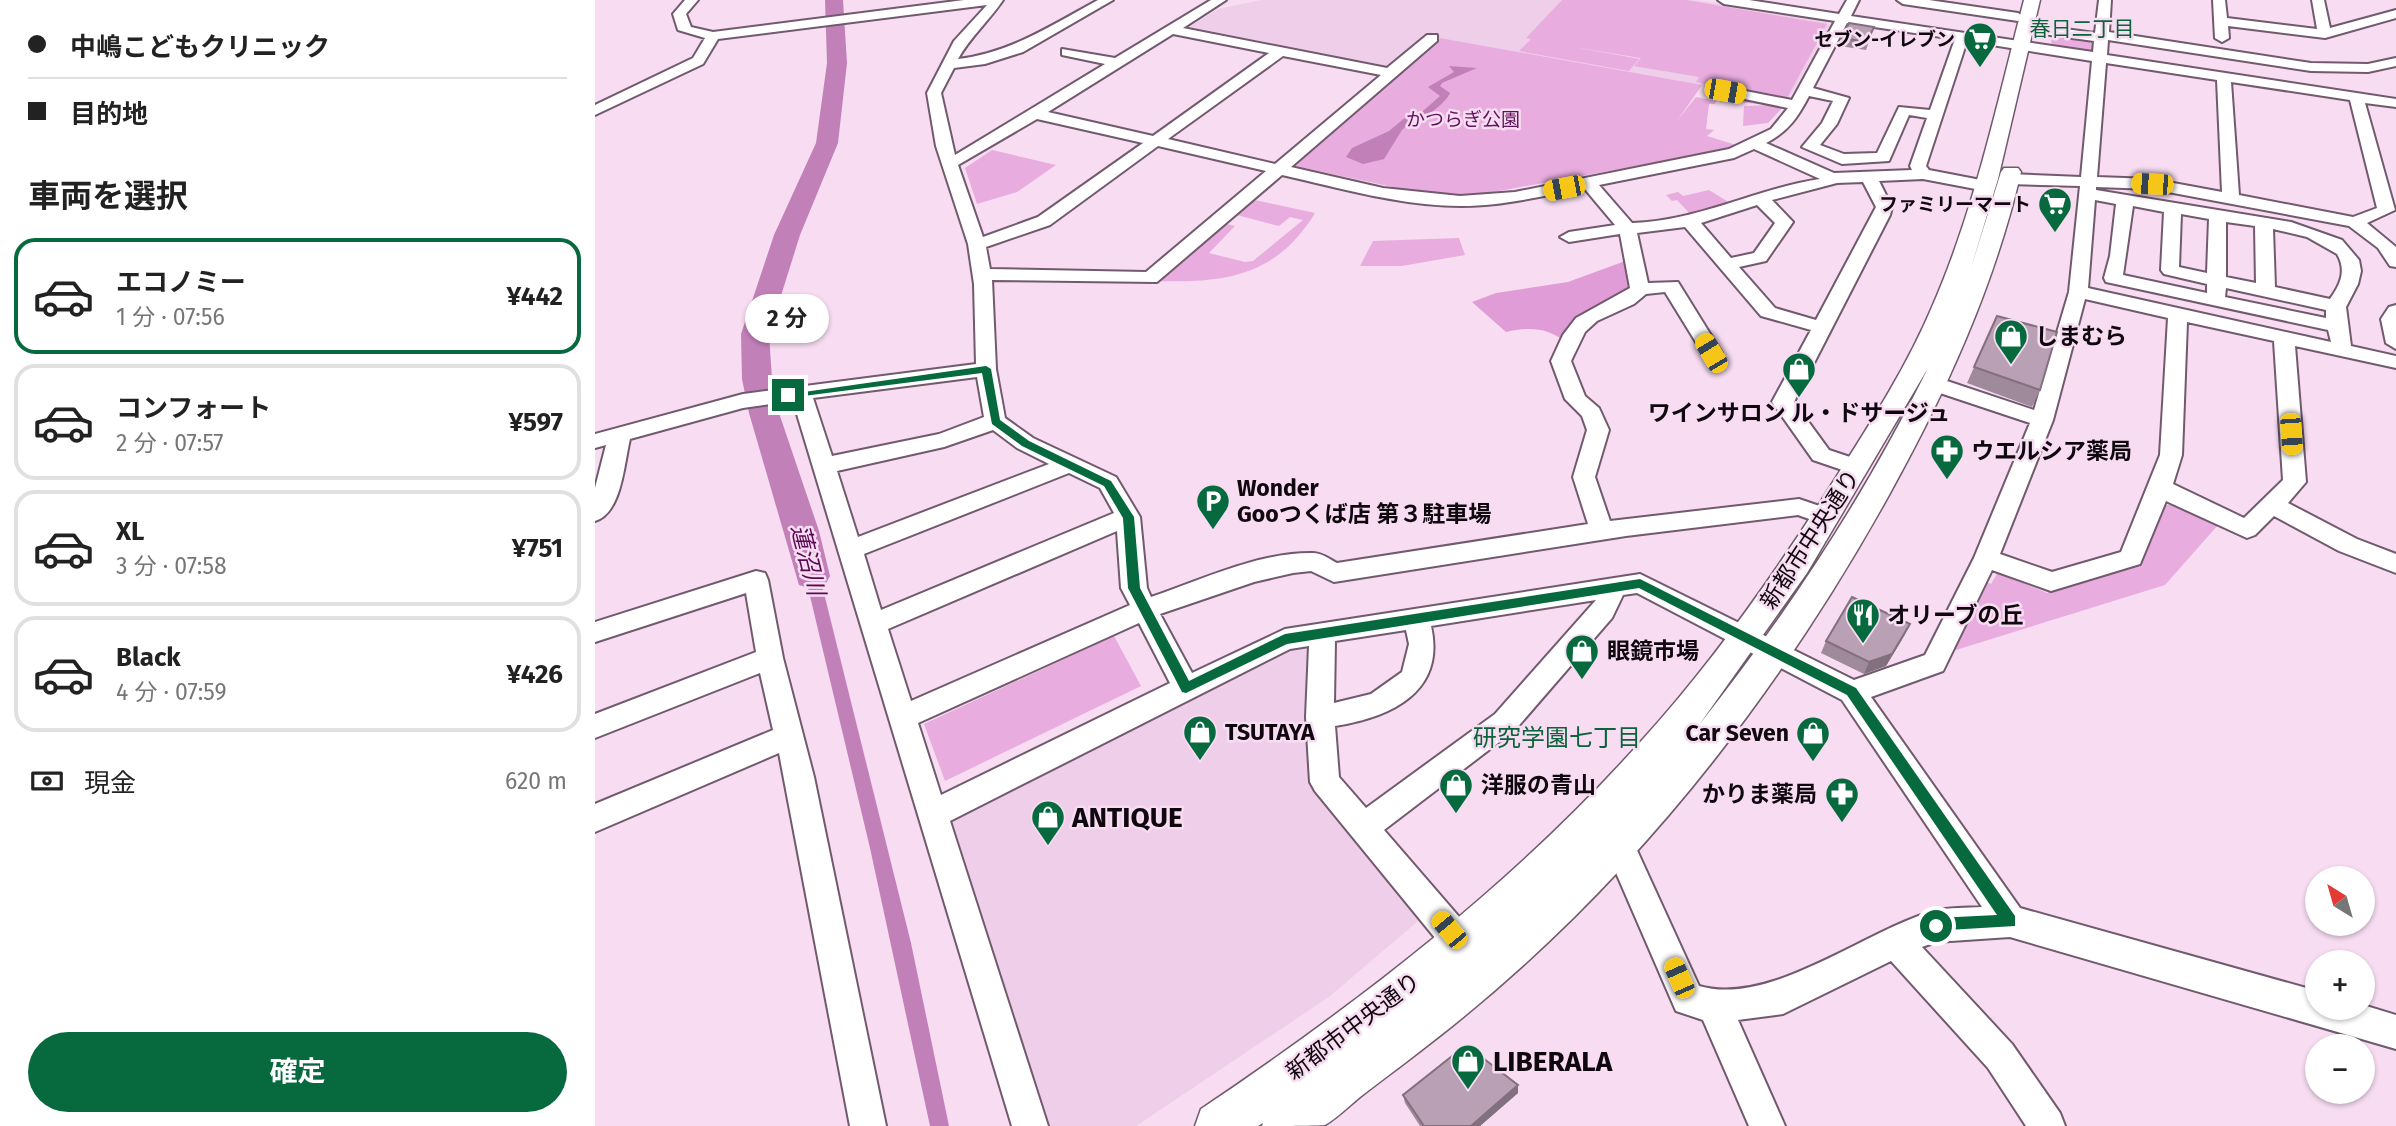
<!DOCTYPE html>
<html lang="ja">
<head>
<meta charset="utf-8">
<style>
  body { margin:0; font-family:"Fira Sans","Noto Sans JP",sans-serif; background:#f6f6f6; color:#222; height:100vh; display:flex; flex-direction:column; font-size:26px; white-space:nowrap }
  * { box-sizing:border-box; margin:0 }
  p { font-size:23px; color:#767676 }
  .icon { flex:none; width:38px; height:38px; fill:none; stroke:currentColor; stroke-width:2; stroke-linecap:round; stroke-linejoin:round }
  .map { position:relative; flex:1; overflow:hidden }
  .drawer { display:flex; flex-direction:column; background:#fff; width:595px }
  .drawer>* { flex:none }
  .guide { display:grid; align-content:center; height:154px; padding:0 28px; background:#fff }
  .needle { width:46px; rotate:323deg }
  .buttons { position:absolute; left:1710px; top:866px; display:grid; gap:14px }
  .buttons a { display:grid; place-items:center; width:70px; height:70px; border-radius:50%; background:#fff; box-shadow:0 2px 5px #0004; font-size:35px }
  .end { position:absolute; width:32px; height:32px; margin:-16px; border:9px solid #076a3f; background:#fff; box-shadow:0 0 0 4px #fff }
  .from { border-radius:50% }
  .bubble { position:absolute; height:49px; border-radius:24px; background:#fff; box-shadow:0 2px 5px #0004; font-size:23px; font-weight:700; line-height:49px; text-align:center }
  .car { position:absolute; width:21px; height:42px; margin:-21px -10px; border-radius:9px; box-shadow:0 0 5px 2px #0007; background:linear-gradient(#f5c518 24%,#345 0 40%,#f5c518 0 76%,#345 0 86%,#f5c518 0) }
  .guide b { display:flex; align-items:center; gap:24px; height:66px; font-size:26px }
  .guide b+b { border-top:2px solid #e0e0e0 }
  .guide i { width:18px; height:18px; background:#222 }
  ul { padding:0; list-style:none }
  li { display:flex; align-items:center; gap:21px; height:116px; margin:0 14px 10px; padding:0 14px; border:4px solid #e0e0e0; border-radius:21px }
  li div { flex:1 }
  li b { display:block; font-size:26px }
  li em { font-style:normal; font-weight:700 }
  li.current { border-color:#076a3f }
  li>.icon { width:63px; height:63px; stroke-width:1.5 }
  h2 { padding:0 28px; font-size:32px; line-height:84px }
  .pay { display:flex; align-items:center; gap:18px; height:77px; padding:0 28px; font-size:26px }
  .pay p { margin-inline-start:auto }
  .primary-button { display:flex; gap:14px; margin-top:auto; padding:14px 28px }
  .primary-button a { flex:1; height:80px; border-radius:42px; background:#076a3f; color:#fff; font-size:28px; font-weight:700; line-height:80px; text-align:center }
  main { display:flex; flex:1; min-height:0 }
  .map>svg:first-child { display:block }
</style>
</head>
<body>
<main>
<section class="drawer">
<div class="guide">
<b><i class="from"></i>中嶋こどもクリニック</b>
<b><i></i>目的地</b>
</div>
<h2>車両を選択</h2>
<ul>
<li class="current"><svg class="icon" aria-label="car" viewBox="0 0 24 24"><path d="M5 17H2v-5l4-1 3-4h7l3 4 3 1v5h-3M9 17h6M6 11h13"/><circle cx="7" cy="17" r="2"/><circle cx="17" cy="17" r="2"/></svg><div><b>エコノミー</b><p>1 分 · 07:56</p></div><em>¥442</em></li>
<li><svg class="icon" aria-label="car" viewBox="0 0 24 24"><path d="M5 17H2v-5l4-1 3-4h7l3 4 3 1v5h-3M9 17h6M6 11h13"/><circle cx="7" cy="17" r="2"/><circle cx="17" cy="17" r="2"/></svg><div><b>コンフォート</b><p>2 分 · 07:57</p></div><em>¥597</em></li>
<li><svg class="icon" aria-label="car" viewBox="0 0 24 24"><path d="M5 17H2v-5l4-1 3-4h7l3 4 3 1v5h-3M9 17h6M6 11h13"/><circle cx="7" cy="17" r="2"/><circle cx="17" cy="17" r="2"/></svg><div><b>XL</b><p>3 分 · 07:58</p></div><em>¥751</em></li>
<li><svg class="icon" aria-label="car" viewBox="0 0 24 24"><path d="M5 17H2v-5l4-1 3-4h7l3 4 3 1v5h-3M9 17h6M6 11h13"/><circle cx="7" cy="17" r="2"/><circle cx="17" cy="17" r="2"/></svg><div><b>Black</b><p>4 分 · 07:59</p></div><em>¥426</em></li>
</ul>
<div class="pay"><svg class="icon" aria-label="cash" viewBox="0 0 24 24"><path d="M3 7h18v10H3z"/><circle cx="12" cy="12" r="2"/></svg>現金<p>620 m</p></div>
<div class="primary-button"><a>確定</a></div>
</section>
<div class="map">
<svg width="1801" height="1126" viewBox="0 0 1801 1126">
  <rect width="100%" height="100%" fill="#f7dcf2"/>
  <path fill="#eecee9" d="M 666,0 L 1101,0 L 1229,20 L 1235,25 L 1193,101 L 833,36 L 797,66 L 790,66 L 595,27 L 623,9 Z
    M 712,646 L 716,650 L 718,788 L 830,915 L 734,997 L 541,1126 L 445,1126 L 351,817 L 690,649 Z"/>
  <path fill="#e8acdf" d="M 967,0 L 1091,0 L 1232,24 L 1191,100 L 1101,82 L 1104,77 L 1039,66 L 1046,58 L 973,46 L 1044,59 L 1034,71 L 924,51 L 936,39 L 931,38 Z
    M 1458,32 L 1500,38 L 1498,52 L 1468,49 L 1456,43 Z
    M 845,38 L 1107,85 L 1082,121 L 1101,97 L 1121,101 L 1120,104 L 1114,104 L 1111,129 L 1119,130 L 1112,136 L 1141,145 L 1107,154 L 882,195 L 821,192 L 700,166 L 697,162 Z
    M 1131,94 L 1188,107 L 1173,123 L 1148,126 L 1149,106 L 1178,105 L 1126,101 Z
    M 397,150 L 461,165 L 422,192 L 382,204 L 370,168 Z
    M 1114,190 L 1135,203 L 1095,214 L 1082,200 L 1077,201 L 1071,195 L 1083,192 L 1088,196 Z
    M 655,199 L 720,213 C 681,277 629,283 560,281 L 628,223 L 640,226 L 614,253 L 650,262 L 658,261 L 708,220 L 695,217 L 684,226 L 638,214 Z
    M 864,238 L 870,255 L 807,266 L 765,266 L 778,241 Z
    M 1567,505 L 1578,505 L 1623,525 L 1570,585 L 1361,650 L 1355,642 L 1388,581 L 1396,584 L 1403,572 L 1452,593 L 1544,564 Z
    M 519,636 L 546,686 L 350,781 L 329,724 Z"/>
  <path fill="#e09cd6" d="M 1033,260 L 1039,285 L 971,342 C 951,327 935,327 911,332 L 877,302 L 901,293 L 973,282 Z"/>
  <path fill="#c280b9" d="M 854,66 L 882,68 L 847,83 L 845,86 L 855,93 C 850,104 837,110 829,120 L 819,120 L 807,130 L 789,159 L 768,164 L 751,157 L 757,148 L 794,131 L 811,117 L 828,111 L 845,96 L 833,87 L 859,72 Z
    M 213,529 L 316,943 L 354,1126 L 335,1126 L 275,848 L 200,533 Z"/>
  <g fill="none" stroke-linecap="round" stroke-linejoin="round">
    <path fill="#c280b9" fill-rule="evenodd" d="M 230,0 L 248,0 L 252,63 L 243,143 L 205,235 L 174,334 L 177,379 L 184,413 L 224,531 L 235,576 L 230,585 L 217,589 L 204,585 L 154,413 L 147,379 L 146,334 L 179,235 L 221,143 L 232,63 Z"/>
    <g stroke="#715a6d" stroke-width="4">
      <path id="minor" d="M 90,0 L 103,0 L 91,14 L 96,27 L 118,32 L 369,0 L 408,0 C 394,21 375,37 363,59 C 415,53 457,25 503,0 L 518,0 L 428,52 L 390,64 L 359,68 L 346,93 L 360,155 L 510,64 L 467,55 L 467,49 L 520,58 L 616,0 L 631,0 L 588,28 L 792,68 L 832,35 L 842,35 L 842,41 L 696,167 L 788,188 L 865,196 L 920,192 L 1134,149 L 1176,129 L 1193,108 L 1130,95 L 1123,91 L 1130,87 L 1197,100 L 1240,21 L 1129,4 L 1123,0 L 1154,0 L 1244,14 L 1252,0 L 1264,0 L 1256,16 L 1498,52 L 1499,41 L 1455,35 L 1448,31 L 1455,27 L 1500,33 L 1504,0 L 1516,0 L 1514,32 L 1716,63 L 1773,64 L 1801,58 L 1801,66 L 1773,72 L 1716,71 L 1513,40 L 1512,55 L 1801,99 L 1801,107 L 1770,103 L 1800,210 L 1772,223 L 1801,247 L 1801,267 L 1795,266 L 1783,248 L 1754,226 L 1557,189 L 1501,187 L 1501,190 L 1696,222 L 1747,240 L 1764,260 L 1766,271 L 1763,284 L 1751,307 L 1756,346 L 1801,356 L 1801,368 L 1700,346 L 1711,482 L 1693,503 L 1762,539 L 1801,554 L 1801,573 L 1744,551 L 1679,516 L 1660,535 L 1652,538 L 1571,501 L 1545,564 L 1456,591 L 1397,570 L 1348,671 L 1276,697 L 1425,908 L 1722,991 L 1722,1008 L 1768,1008 L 1768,1005 L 1801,1015 L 1801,1049 L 1415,937 L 1341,942 L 1327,947 L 1417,1044 L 1465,1113 L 1470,1126 L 1431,1126 L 1393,1068 L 1296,961 L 1188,1014 L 1143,1020 L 1190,1126 L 1154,1126 L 1108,1020 L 1081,1011 L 1009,845 L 1013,835 L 1024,831 L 1035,835 L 1104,986 C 1176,1007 1270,930 1339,911 C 1354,907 1372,908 1387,907 L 1247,700 L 1042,593 L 1028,595 L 1017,618 L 920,730 L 789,830 L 878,933 L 882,944 L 878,955 L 866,960 L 854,955 L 720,791 L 715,782 L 711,717 L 714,646 L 695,649 L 355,821 L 453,1126 L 417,1126 L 198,401 L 148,408 L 35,439 C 29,463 27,513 0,521 L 0,488 L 11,445 L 0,448 L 0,434 L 148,394 L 381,364 L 379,284 L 373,244 L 341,146 L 332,93 L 359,41 L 392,5 L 123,39 L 108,64 L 0,115 L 0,105 L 98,58 L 110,38 L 83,30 L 78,14 ZM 1252,23 L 1360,39 L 1335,110 L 1304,107 L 1282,153 L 1249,154 L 1225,145 L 1242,124 L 1254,98 L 1218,88 ZM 578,34 L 674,53 L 558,136 L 453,112 ZM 1372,41 L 1497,61 L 1486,177 L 1414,174 L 1406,179 L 1414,184 L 1485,186 L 1474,292 L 1439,410 L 1340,377 L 1330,384 L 1333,389 L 1435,423 L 1379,558 L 1330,655 L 1259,680 L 1045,574 L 690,629 L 597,673 L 565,614 L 659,582 L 698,573 L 716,571 L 739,582 L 1031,536 L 1203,515 L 1231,525 L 1239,523 L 1243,517 L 1239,511 L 1204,499 L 1015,521 L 1000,477 L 1014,430 L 1004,408 L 990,396 L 976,361 L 990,332 L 1002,321 L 1039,304 L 1051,294 L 1070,292 L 1110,357 L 1124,357 L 1127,353 L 1083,282 L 1053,283 L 1042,233 L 1090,227 L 1166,316 L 1216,330 L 1177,402 L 1218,460 L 1262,475 L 1270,472 L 1273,467 L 1270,462 L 1234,450 L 1199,402 L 1295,215 L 1297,207 L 1284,181 L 1328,179 L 1391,191 L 1399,186 L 1391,181 L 1334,170 L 1331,166 ZM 688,56 L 786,75 L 680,164 L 573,139 ZM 1511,63 L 1622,80 L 1627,192 L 1557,179 L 1502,177 ZM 1636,82 L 1755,100 L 1782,208 L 1758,217 L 1644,195 ZM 1214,96 L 1238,101 L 1227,123 L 1207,147 L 1247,164 L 1294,161 L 1314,115 L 1332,118 L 1315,166 L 1317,170 L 1239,173 L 1171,143 C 1193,132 1203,117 1214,96 ZM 442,119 L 548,143 L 443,217 L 388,237 L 363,165 ZM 563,146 L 671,171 L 551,272 L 395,269 L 391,247 L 455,225 ZM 1159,149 L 1225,179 C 1160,189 1103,221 1037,223 L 1004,185 L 1139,158 ZM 687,175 C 745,188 806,206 866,206 C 908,206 948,196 989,188 L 1020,225 L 974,232 L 965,237 L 974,242 L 1025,234 L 1035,288 L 981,318 L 968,335 L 956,361 L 970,399 L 987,416 L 992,430 L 978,477 L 993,524 L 742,563 C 734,559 727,553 718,553 C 664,552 606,580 556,597 L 552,588 L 545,517 L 521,477 L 438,438 L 410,418 L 401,369 L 397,280 L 562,282 ZM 1268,182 L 1281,207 L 1221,320 L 1180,308 L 1144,267 L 1171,261 L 1198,222 L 1177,200 L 1242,183 ZM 1500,200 L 1521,204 L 1515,256 L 1509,278 L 1511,282 L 1733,330 L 1736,342 L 1493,288 ZM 1162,205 L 1180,223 L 1159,253 L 1136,258 L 1106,223 ZM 1538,206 L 1569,212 L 1566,270 L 1569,274 L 1612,284 L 1612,293 L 1528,275 ZM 1586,214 L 1614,219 L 1612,273 L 1584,267 ZM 1631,222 L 1660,226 L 1661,283 L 1631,277 ZM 1678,229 L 1712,237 L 1742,254 C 1752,271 1745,285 1735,299 L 1680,287 ZM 1631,288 L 1731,310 L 1731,318 L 1630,297 ZM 1490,299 L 1573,318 L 1565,455 L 1526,552 L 1457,572 L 1405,554 L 1458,420 ZM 1592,322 L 1679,341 L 1688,480 L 1649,518 L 1578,484 L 1587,455 ZM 382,377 L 389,417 L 344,434 L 237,456 L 218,398 ZM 398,430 L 422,448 L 454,464 L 263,537 L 242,471 L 349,447 ZM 474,473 L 505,488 L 519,513 L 286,610 L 269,554 ZM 522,531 L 526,588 L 535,605 L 316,701 L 293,629 ZM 1001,600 L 900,714 L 771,808 L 744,777 L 740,726 C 796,717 851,692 836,626 ZM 544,623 L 575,683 L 346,795 L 323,723 ZM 811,630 L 814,644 L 807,672 L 776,694 L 739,703 L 740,641 Z
        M 1302,0 L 1334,0 L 1423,13 L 1429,17 L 1423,21 L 1308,4 Z
        M 1618,0 L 1630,0 L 1632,18 L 1722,29 L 1717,0 L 1729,0 L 1735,28 L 1801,10 L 1801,18 L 1730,38 L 1633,26 L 1634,38 L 1627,42 L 1620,38 Z
        M 1801,305 L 1801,349 L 1791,343 L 1786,319 L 1794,307 Z
        M 161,571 L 170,573 L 173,580 L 188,658 L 219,777 L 291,1126 L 255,1126 L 184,753 L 0,832 L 0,804 L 178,730 L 165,673 L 0,738 L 0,714 L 161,652 L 151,593 L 0,642 L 0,622 Z"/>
    </g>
    <g stroke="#715a6d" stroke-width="3">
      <path id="major" d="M 1429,0 L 1445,0 L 1403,179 L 1375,271 L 1406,172 L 1409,168 L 1423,168 L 1426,172 C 1399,287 1351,392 1294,495 C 1182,697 1037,882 856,1027 C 826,1051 795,1074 765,1097 C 754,1106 742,1118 730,1125 C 718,1126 681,1126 667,1126 L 668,1123 L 663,1126 L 600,1126 L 606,1109 C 765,1002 920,883 1048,739 C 1117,663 1176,579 1231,493 C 1269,433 1309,373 1337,307 C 1380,209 1402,103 1429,0 ZM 1333,368 C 1270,496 1192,614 1104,725 L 1212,573 Z"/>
    </g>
    <use href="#minor" fill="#fff" fill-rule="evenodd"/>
    <use href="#major" fill="#fff" fill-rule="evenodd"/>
  </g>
  <path fill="#9f8a9b" d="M 1279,27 L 1271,50 L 1245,46 L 1246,38 Z
    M 1402,316 L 1445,390 L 1437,407 L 1372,383 Z
    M 1315,624 L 1309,636 L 1291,666 L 1269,674 L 1226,653 L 1231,641 Z
    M 923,1085 L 923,1093 L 885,1126 L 825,1126 L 810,1103 L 808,1095 Z"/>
  <path fill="#82707e" d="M 1315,624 L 1309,636 L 1291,666 L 1269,674 L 1274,662 Z
    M 923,1085 L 923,1093 L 885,1126 L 876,1126 Z"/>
  <path fill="#b9a0b4" stroke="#82707e" stroke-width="2" d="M 1254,23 L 1279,27 L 1272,42 L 1246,38 Z
    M 1402,316 L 1462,332 L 1445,390 L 1379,367 Z
    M 1257,597 L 1315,624 L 1297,654 L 1274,662 L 1231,641 Z
    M 871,1045 L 923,1085 L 876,1126 L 829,1126 L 808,1095 Z"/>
  <path fill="#076a3f" d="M 391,366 L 396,369 L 405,420 L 434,441 L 516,481 L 539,517 L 545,588 L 594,681 L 690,634 L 1045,579 L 1261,688 L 1420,916 L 1420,926 L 1336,931 L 1334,926 L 1341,918 L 1402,915 L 1252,695 L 1044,588 L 692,644 L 591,693 L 587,692 L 533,588 L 528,518 L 509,486 L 427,446 L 397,424 L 387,373 L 193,398 L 188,395 Z"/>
  <defs>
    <g id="supermarket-pin" transform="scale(1.75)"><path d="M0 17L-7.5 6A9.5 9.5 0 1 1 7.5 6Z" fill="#076a3f" stroke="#f7dcf2"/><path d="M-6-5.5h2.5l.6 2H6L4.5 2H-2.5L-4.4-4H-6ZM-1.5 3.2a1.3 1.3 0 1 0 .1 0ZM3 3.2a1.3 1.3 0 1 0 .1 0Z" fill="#fff"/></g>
    <g id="shop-pin" transform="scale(1.75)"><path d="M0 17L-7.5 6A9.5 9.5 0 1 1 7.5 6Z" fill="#076a3f" stroke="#f7dcf2"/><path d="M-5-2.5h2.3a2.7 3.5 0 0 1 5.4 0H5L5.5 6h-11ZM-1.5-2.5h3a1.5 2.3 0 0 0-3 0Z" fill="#fff"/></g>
    <g id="pharmacy-pin" transform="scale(1.75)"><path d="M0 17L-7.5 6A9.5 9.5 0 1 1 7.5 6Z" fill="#076a3f" stroke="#f7dcf2"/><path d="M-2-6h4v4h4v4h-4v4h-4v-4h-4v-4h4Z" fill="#fff"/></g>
    <g id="parking-pin" transform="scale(1.75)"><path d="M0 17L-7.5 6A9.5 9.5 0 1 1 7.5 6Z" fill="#076a3f" stroke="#f7dcf2"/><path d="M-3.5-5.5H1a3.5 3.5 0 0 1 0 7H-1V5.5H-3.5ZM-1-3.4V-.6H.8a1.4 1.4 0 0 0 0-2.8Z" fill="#fff"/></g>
    <g id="restaurant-pin" transform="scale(1.75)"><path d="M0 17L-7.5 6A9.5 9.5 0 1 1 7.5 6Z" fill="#076a3f" stroke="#f7dcf2"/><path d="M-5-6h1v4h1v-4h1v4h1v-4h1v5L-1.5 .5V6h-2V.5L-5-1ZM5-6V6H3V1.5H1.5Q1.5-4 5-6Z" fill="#fff"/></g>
  </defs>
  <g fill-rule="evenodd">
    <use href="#supermarket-pin" x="1385" y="39"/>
    <use href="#supermarket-pin" x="1460" y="204"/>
    <use href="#shop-pin" x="1416" y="336"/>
    <use href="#shop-pin" x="1204" y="369"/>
    <use href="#pharmacy-pin" x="1352" y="451"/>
    <use href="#parking-pin" x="618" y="501"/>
    <use href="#restaurant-pin" x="1268" y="615"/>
    <use href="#shop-pin" x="987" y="651"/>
    <use href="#shop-pin" x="605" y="732"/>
    <use href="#shop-pin" x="1218" y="733"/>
    <use href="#shop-pin" x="861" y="785"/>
    <use href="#pharmacy-pin" x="1247" y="794"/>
    <use href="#shop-pin" x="453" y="817"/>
    <use href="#shop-pin" x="873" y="1061"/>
  </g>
  <g text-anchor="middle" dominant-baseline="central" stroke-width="5" stroke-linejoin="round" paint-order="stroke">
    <g font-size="19" font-weight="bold" fill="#10080f" stroke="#f7dcf2" text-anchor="end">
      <text x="1360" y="39">セブン-イレブン</text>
      <text x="1436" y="204">ファミリーマート</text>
    </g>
    <g font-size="19" fill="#61105a" stroke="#f7dcf2">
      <text x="868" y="119">かつらぎ公園</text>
    </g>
    <g font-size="21" fill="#0b623b" stroke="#f7dcf2">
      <text x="1487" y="29">春日二丁目</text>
    </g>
    <g font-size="23" font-weight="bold" fill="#10080f" stroke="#f7dcf2" text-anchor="start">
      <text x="1440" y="336">しまむら</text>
      <text x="1204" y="413" text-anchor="middle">ワインサロン ル・ドサージュ</text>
      <text x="1376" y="451">ウエルシア薬局</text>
      <text x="642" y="488">Wonder<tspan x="642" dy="26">Gooつくば店 第３駐車場</tspan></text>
      <text x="1292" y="615">オリーブの丘</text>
      <text x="1012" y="651">眼鏡市場</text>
      <text x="630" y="732">TSUTAYA</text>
      <text x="1194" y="733" text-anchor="end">Car Seven</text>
      <text x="886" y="785">洋服の青山</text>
      <text x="1222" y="794" text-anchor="end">かりま薬局</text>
    </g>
    <g font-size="23" fill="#10080f" stroke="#f7dcf2">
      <text transform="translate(1215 539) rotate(-57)">新都市中央通り</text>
      <text transform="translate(758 1026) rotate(-37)">新都市中央通り</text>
    </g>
    <g font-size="24" font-style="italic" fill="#5b0854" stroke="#f7dcf2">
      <text transform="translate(213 560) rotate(76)">蓮沼川</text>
    </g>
    <g font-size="24" fill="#0b623b" stroke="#f7dcf2">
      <text x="962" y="738">研究学園七丁目</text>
    </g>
    <g font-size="28" font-weight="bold" fill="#10080f" stroke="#f7dcf2" text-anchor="start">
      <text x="477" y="817">ANTIQUE</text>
      <text x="898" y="1061">LIBERALA</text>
    </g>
  </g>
</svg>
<div class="buttons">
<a><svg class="needle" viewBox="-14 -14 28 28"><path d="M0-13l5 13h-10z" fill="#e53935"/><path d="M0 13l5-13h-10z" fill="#767676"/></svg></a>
<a>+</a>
<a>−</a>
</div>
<i class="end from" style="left:1341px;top:926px"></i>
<i class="end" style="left:193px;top:395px"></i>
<div class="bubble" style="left:150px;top:294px;width:84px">2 分</div>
<i class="car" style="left:1130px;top:91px;rotate:100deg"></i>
<i class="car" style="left:1557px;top:184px;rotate:273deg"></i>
<i class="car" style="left:969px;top:188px;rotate:259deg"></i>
<i class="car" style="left:1116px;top:353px;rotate:329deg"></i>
<i class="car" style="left:1696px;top:434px;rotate:176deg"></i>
<i class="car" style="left:854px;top:930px;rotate:320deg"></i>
<i class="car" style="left:1084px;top:978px;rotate:336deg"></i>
</div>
</main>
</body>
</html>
